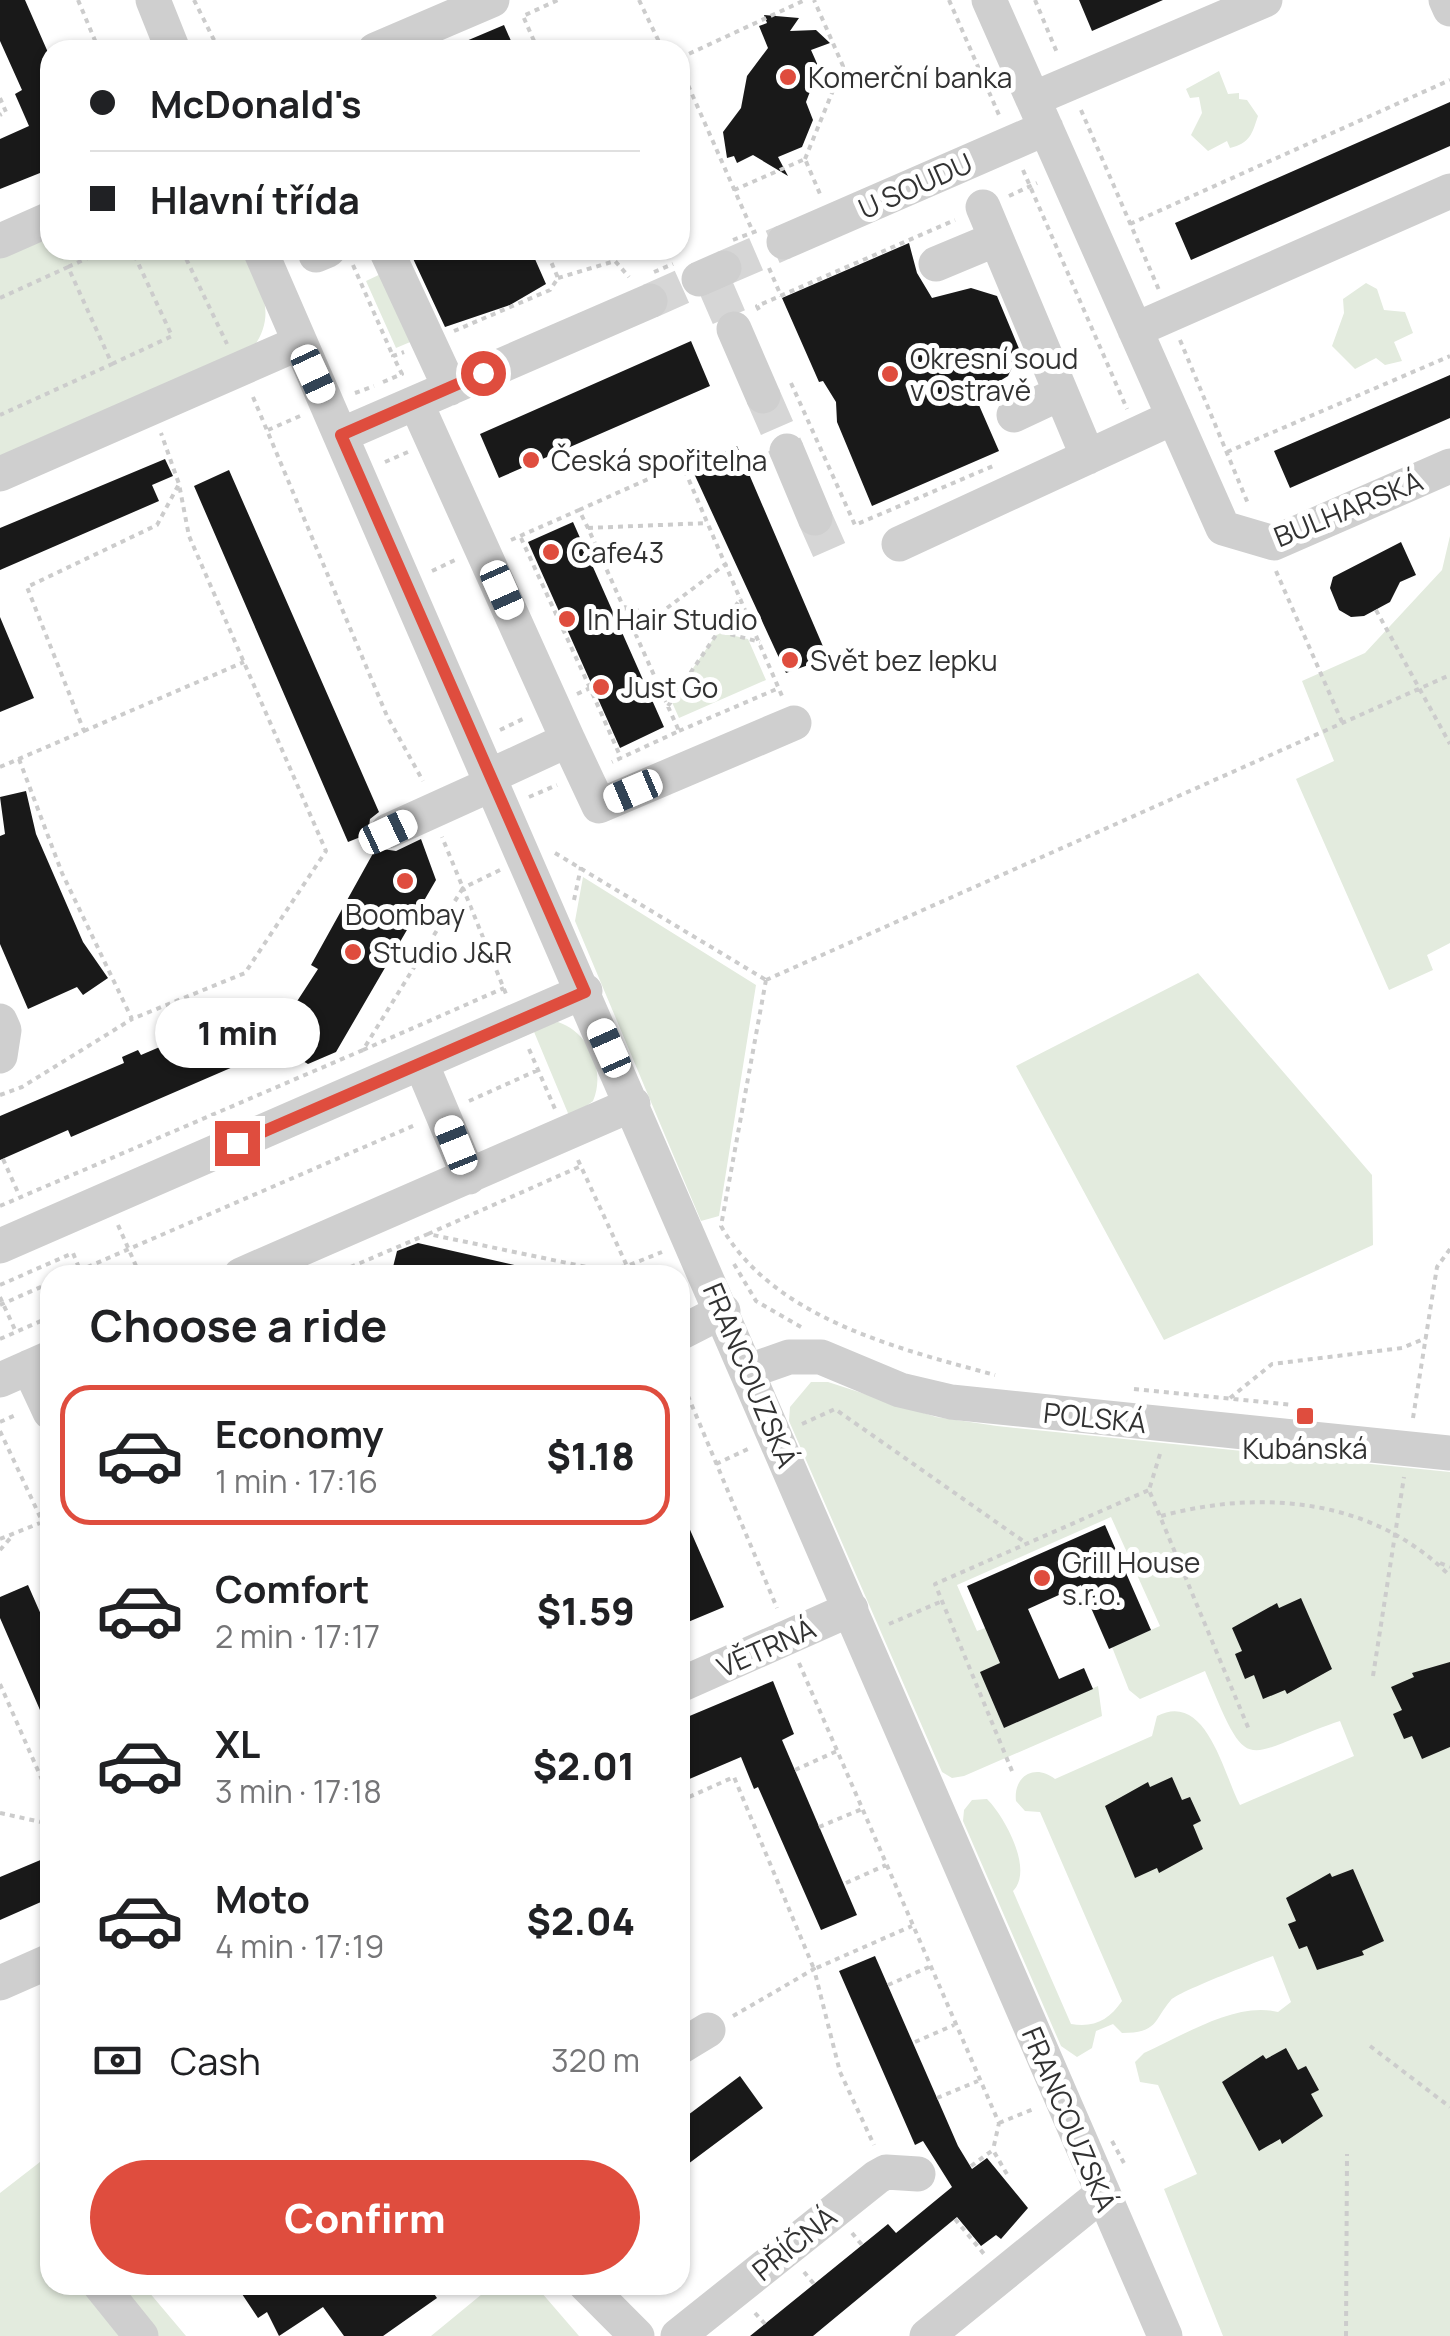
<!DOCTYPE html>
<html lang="en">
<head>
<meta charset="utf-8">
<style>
  body { margin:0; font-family:Manrope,sans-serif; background:#f2f2f2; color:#202124; height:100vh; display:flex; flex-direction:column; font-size:38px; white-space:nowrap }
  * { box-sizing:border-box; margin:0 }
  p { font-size:32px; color:#757577 }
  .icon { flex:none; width:55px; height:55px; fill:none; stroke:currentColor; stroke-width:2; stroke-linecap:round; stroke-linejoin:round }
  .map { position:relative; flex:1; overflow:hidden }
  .sheet { position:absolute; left:40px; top:1265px; width:650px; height:1030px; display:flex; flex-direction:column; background:#fff; border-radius:30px; box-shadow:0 2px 8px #0004 }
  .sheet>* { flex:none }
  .banner { position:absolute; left:40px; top:40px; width:650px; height:220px; border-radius:30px; box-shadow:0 2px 8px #0004; display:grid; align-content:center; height:220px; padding:0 50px; background:#fff }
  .end { position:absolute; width:45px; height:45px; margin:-22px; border:12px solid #df4d3e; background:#fff; box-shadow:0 0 0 5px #fff }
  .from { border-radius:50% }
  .bubble { position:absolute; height:70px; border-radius:35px; background:#fff; box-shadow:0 2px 8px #0004; font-size:32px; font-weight:800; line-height:70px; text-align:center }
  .car { position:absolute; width:30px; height:60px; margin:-30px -15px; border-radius:12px; box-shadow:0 0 8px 2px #0007; background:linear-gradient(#fff 24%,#345 0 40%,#fff 0 76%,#345 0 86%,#fff 0) }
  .banner b { display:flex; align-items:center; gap:35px; height:95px; font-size:38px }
  .banner b+b { border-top:2px solid #e0e0e0 }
  .banner i { width:25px; height:25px; background:#202124 }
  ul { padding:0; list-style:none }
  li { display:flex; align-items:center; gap:30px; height:140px; margin:0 20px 15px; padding:0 30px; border:5px solid transparent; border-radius:30px }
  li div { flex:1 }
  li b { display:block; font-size:38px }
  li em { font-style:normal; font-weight:800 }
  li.on { border-color:#df4d3e }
  li>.icon { width:90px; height:90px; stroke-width:1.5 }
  h2 { padding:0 50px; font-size:45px; line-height:120px }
  .pay { display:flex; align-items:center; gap:25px; height:110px; padding:0 50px; font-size:38px }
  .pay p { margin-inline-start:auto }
  .action { display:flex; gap:20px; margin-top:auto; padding:20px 50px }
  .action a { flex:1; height:115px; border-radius:60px; background:#df4d3e; color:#fff; font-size:40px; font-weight:800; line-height:115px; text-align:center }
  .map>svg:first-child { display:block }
</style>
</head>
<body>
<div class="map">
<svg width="1450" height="2336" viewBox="0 0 1450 2336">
  <rect width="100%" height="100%" fill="#fff"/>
  <path fill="#e3ebde" d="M 1219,71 L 1228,94 L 1239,93 L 1239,99 L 1247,100 L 1258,116 C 1252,134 1250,143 1230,148 L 1227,141 L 1208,151 L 1191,135 L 1202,113 L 1199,97 L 1190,98 L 1186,89 Z
    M 50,231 L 50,250 L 243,250 C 261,289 280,315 249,353 L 0,461 L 0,253 Z
    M 385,272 L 415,340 L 396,348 L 366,281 Z
    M 1366,283 L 1377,289 L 1384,310 L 1405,312 L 1413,333 L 1394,342 L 1402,361 L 1385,365 L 1376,358 L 1355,369 L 1332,346 L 1344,313 L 1343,299 Z
    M 1450,536 L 1450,943 L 1427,955 L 1433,970 L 1389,990 L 1296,779 L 1334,761 L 1302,681 L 1365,653 L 1442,570 Z
    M 718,632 L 748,639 L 766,680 L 679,718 L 671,700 Z
    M 583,877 L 756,985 L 719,1216 L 701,1221 L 575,921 Z
    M 1198,973 L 1372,1175 L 1373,1245 L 1164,1340 L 1016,1066 Z
    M 558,1022 C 589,1032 606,1071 593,1101 L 570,1118 L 532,1027 Z
    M 811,1382 L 828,1382 L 936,1417 L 997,1426 L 1450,1472 L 1450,2336 L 1223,2336 L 1164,2189 L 1197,2174 L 1158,2085 L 1140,2082 L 1135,2062 L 1144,2053 C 1183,2036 1235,2001 1278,2012 L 1291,2002 L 1273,1956 C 1259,1961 1178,1992 1171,2000 C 1153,2021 1158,2033 1122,2033 L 1113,2024 L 1096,2031 L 1092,2048 L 1077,2057 L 1061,2046 L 963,1821 L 964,1810 L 972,1800 L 987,1799 C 1005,1817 1034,1870 1013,1891 L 1071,2024 C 1094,2028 1109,2020 1122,2001 L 1040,1812 L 1025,1811 L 1016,1801 C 1013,1776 1035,1763 1055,1779 L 1152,1736 L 1157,1716 C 1207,1690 1224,1776 1240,1805 L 1354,1756 L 1340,1721 C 1241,1754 1251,1782 1205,1671 L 1140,1699 L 1129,1690 L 1112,1647 L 1160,1626 L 1111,1517 L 957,1585 L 977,1631 L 985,1628 L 1000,1663 L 1004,1728 L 1098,1686 L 1102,1716 L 964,1776 L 952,1778 L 942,1772 L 789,1421 L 790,1407 Z
    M 40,2162 L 50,2174 L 50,2285 L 143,2285 L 186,2336 L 0,2336 L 0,2193 Z
    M 493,2285 L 535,2285 L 579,2336 L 431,2336 Z"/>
  <path fill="#191919" d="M 0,0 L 25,0 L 50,57 L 50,169 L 0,189 L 0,139 L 29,126 L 15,94 L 22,90 L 0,41 Z
    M 1079,0 L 1163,0 L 1092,31 Z
    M 764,15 L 799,18 L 790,31 L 816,30 L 830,43 L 811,50 L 819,68 L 806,102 L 813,120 L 802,147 L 778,157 L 788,176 L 753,155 L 737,163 L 734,156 L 727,158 L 723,132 L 741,108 L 747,76 L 768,48 L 759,26 L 767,23 Z
    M 504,25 L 515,50 L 445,50 Z
    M 1450,102 L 1450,146 L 1191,260 L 1175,223 Z
    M 909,243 L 917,273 L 932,298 L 971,288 L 997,296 L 1020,351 L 1008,376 L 975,396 L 999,451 L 872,506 L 837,422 L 836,402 L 823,381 L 819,382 L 782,298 Z
    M 409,250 L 531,250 L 546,284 L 510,305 L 445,327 Z
    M 691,341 L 710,386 L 499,478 L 480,434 Z
    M 1450,375 L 1450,418 L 1290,488 L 1274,451 Z
    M 737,446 L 828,658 L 786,673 L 691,467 Z
    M 165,459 L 173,476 L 152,485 L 159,501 L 0,570 L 0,528 Z
    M 229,470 L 379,812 L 370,819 L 368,834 L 348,842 L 194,486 Z
    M 573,522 L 664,727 L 620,748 L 528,542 Z
    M 1401,542 L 1416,575 L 1400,582 L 1390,602 L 1364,616 L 1351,617 L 1339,610 L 1330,588 L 1333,577 Z
    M 0,617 L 34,698 L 0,712 Z
    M 26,791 L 36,834 L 83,942 L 108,978 L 83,995 L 77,987 L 28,1009 L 0,944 L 0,836 L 5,834 L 0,797 Z
    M 421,839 L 436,880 L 336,1052 L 308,1064 L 279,1047 L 71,1137 L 68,1130 L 0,1160 L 0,1116 L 124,1063 L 122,1057 L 138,1050 L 141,1055 L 253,1007 L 259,1022 L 292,1009 L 318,969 L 311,965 L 376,848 L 396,851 Z
    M 418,1243 L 523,1267 L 522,1275 L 391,1275 L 397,1251 Z
    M 680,1507 L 724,1607 L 688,1622 L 680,1605 Z
    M 1105,1525 L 1151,1630 L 1109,1649 L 1081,1585 L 1028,1609 L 1059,1679 L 1084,1668 L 1093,1689 L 1004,1728 L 980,1672 L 1000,1663 L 967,1586 Z
    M 28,1585 L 50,1635 L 50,1733 L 0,1618 L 0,1597 Z
    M 1301,1598 L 1332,1669 L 1287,1694 L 1285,1690 L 1263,1699 L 1254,1675 L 1245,1679 L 1235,1654 L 1242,1651 L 1232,1628 L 1277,1603 L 1279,1608 Z
    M 1450,1662 L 1450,1747 L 1422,1759 L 1412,1736 L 1404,1739 L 1393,1714 L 1402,1710 L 1391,1687 L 1414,1677 L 1412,1673 Z
    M 773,1681 L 794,1734 L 782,1740 L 857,1915 L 821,1930 L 758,1787 L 754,1789 L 741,1757 L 680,1783 L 680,1720 Z
    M 1172,1777 L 1182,1800 L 1190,1797 L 1201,1821 L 1193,1825 L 1203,1849 L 1159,1873 L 1157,1868 L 1135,1878 L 1105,1806 L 1148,1782 L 1150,1787 Z
    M 50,1856 L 50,1898 L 0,1920 L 0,1877 Z
    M 1353,1869 L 1384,1941 L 1362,1951 L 1364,1955 L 1317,1970 L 1307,1946 L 1299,1949 L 1288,1924 L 1296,1921 L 1286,1898 L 1330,1873 L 1332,1877 Z
    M 875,1956 L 958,2146 L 972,2169 L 987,2158 L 1028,2208 L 1001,2239 L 996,2235 L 981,2246 L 957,2217 L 813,2336 L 750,2336 L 888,2224 L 896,2233 L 952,2187 L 923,2141 L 915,2145 L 839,1971 Z
    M 1286,2048 L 1298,2070 L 1306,2066 L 1319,2090 L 1311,2094 L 1323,2116 L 1282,2144 L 1280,2139 L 1259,2151 L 1222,2082 L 1263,2055 L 1266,2059 Z
    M 740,2076 L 763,2108 L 680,2170 L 680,2121 Z
    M 236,2285 L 428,2285 L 437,2298 L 383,2336 L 344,2336 L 323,2307 L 279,2336 L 267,2312 L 258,2318 Z"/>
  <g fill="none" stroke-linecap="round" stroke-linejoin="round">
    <path stroke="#d6d6d6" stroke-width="35" stroke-dasharray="35 18" stroke-linecap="butt" d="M 724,268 L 784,242
      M 715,285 L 734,329
      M 650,301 L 699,279
      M 763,396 L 787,451
      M 815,518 L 831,554"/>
    <path stroke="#ccc" stroke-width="4" stroke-dasharray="5 5" stroke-linecap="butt" d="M 78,0 L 99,50
      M 194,0 L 219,50
      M 639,0 L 663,50
      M 949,0 L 999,115
      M 1035,0 L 1058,55
      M 538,50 L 523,16 L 558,0
      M 680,58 L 805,0
      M 680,67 L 753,232
      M 0,98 L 6,112 L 0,115
      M 1081,110 L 1159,290
      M 805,159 L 843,66 L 814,0
      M 1023,170 L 1127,409
      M 734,190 L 805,159 L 820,194
      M 1009,196 L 1037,183
      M 1130,224 L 1450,80
      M 733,240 L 757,231
      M 182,250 L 227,344
      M 353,265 L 393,356
      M 68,267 L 105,250
      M 769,268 L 781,296
      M 654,272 L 673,264
      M 558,278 L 615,261 L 629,277
      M 0,298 L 68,267 L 112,364 L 0,415
      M 759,310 L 757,306 L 955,220
      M 454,331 L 550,290 L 558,278 L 546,250
      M 1180,340 L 1249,506
      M 112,364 L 172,336 L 132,250
      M 383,382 L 402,374 L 393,356 L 404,352
      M 791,383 L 855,525 L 993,466
      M 355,393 L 374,386
      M 253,397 L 387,716 L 423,781
      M 268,430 L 300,416
      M 1227,452 L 1450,356
      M 385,462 L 408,452
      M 579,510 L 682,464 L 782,696
      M 588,528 L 708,523
      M 521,538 L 590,688
      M 511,540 L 579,510 L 588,528 L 679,731 L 612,762
      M 432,571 L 455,560
      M 1276,571 L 1342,722
      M 624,607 L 760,642
      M 1376,610 L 1450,744
      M 635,632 L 727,563
      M 577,694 L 590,688 L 621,758
      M 668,706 L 741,598
      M 500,730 L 527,717
      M 84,731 L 244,662
      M 679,731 L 779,688
      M 19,759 L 62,873 L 132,1019 L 245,973 L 326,851 L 189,536 L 179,484 L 161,433
      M 0,767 L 84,731 L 27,587 L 157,525 L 179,484
      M 529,797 L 557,785
      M 555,853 L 766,980
      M 500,870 L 463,888 L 506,994
      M 574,900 L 581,867
      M 766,980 L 721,1226 C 773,1319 900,1349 995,1375
      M 766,980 L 1450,675
      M 529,1049 L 555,1109
      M 363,1050 L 504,988
      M 0,1095 L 22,1087 L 132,1019
      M 469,1101 L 538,1070
      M 3,1159 L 20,1197
      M 578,1160 L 627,1266 L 662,1252
      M 0,1206 L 363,1050 L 463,888 L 442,837
      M 118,1225 L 140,1275
      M 428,1234 L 581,1166
      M 734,1264 L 756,1301 L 801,1327
      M 69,1275 L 415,1125
      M 332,1275 L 428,1234 L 601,1270 L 627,1266
      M 0,1285 L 73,1253 L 82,1275
      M 0,1297 L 16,1332
      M 0,1305 L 50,1283
      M 0,1339 L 50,1317
      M 680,1377 L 777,1608
      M 1134,1389 L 1293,1405
      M 1230,1398 L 1272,1364 L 1402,1348 L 1426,1338
      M 1413,1418 L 1437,1267 L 1450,1249
      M 0,1422 L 18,1414
      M 802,1424 L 835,1409 L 1026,1543
      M 0,1431 L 50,1538
      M 1160,1454 L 1149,1490 L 1250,1732
      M 716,1464 L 748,1449
      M 1161,1516 C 1261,1489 1373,1498 1450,1576
      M 0,1539 L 40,1523
      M 0,1550 L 13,1535
      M 1440,1563 L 1450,1567
      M 889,1624 L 940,1602
      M 799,1663 L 999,2123 L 993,2150
      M 1373,1676 L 1404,1477
      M 0,1684 L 50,1798
      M 795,1770 L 837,1751
      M 1012,1771 L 935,1584 L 1149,1490
      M 680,1801 L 734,1777 L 814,1969 L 912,1926
      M 0,1813 L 50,1824
      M 819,1827 L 862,1809
      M 846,1883 L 886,1865
      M 888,1985 L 929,1967
      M 733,2016 L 814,1969 L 840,2072 L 874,2145
      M 915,2042 L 954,2025
      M 1370,2046 L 1450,2107
      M 937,2098 L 978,2081
      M 999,2123 L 1036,2108
      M 1112,2141 L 1125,2165
      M 971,2166 L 993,2150 L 1008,2176
      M 955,2219 L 984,2254
      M 852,2233 L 862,2245
      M 804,2272 L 814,2284
      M 755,2313 L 765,2324
      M 1346,2336 L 1347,2154"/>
    <path stroke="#cfcfcf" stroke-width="35" d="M 153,0 L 173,50
      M 989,0 L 1223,528 L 1274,543 L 1450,466
      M 1446,0 L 1450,9
      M 375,50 L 492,0
      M 1033,99 L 1265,0
      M 983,207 L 1088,457
      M 0,241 L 50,219
      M 784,242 L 1046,128
      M 260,250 L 1165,2336
      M 386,250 L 450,388
      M 316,255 L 328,250
      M 936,264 L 996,239
      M 699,279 L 724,268
      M 734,329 L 763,396
      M 1135,330 L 1450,191
      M 416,403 L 568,740
      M 1014,415 L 1061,393
      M 341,435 L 650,301
      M 787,451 L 815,518
      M 0,474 L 299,343
      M 899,544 L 1174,417
      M 490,776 L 568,740 L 599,806 L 794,723
      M 388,831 L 494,783
      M 0,1021 L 4,1030 L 0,1056
      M 421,1063 L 469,1177
      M 0,1246 L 585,991
      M 241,1275 L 633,1104
      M 680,1333 L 723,1311
      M 29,1367 L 50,1412
      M 749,1371 L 789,1357 L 821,1357 L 900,1390 L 951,1402 L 1450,1453
      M 0,1380 L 50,1358
      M 680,1685 L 851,1609
      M 0,1983 L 50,1961
      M 680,2047 L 708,2030
      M 100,2285 L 141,2336
      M 586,2285 L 637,2336
      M 678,2336 L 877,2177 L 886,2172 L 918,2174
      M 927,2336 L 1102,2194"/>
  </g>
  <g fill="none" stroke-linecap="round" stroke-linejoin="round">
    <path stroke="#df4d3e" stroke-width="12" d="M 237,1143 L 585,992 L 341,435 L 483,373"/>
  </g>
  <g fill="#df4d3e" stroke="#fff" stroke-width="4">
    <circle cx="788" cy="77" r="10"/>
    <circle cx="890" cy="374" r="10"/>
    <circle cx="531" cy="460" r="10"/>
    <circle cx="551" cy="552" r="10"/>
    <circle cx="567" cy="619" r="10"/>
    <circle cx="790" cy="660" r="10"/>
    <circle cx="601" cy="687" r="10"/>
    <circle cx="405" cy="881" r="10"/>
    <circle cx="353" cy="952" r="10"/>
    <rect x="1295" y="1406" width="20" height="20" rx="5"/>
    <circle cx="1042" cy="1578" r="10"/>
  </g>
  <g text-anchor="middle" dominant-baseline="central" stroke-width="10" stroke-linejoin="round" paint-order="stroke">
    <g font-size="28" fill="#323232" stroke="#fff" text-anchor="start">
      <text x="808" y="77">Komerční banka</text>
      <text x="910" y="358">Okresní soud<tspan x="910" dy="32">v Ostravě</tspan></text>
      <text x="551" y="460">Česká spořitelna</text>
      <text x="571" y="552">Cafe43</text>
      <text x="587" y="619">In Hair Studio</text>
      <text x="810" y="660">Svět bez lepku</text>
      <text x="621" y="687">Just Go</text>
      <text x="405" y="914" text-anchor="middle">Boombay</text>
      <text x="373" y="952">Studio J&amp;R</text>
      <text x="1305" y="1448" text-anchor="middle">Kubánská</text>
      <text x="1062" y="1562">Grill House<tspan x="1062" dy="32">s.r.o.</tspan></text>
    </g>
    <g font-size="28" fill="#323232" stroke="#fff">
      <text transform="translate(915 185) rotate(-24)">U SOUDU</text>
      <text transform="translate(1348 508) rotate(-22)">BULHARSKÁ</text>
      <text transform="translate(751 1375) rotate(67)">FRANCOUZSKÁ</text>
      <text transform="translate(1095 1417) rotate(6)">POLSKÁ</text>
      <text transform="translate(766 1647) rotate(-24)">VĚTRNÁ</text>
      <text transform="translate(1070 2119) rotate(67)">FRANCOUZSKÁ</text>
      <text transform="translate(794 2243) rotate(-39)">PŘÍČNÁ</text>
    </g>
  </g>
</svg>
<i class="end from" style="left:483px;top:373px"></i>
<i class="end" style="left:237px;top:1143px"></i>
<div class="bubble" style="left:155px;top:998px;width:165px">1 min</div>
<i class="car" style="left:313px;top:374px;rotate:155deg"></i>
<i class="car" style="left:502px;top:590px;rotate:156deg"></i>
<i class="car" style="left:633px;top:791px;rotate:247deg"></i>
<i class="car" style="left:388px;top:832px;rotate:65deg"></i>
<i class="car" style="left:609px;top:1048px;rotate:336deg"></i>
<i class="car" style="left:456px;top:1145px;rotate:338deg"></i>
<div class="banner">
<b><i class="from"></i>McDonald's</b>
<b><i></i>Hlavní třída</b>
</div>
<section class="sheet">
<h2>Choose a ride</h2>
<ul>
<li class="on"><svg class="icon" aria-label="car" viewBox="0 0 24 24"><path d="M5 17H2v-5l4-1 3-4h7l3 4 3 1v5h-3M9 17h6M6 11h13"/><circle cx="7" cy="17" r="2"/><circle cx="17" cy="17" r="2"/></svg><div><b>Economy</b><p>1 min · 17:16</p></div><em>$1.18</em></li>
<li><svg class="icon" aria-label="car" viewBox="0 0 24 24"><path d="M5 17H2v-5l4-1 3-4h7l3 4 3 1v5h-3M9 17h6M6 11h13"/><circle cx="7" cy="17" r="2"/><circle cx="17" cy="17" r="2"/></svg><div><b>Comfort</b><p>2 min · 17:17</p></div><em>$1.59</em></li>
<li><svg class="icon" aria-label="car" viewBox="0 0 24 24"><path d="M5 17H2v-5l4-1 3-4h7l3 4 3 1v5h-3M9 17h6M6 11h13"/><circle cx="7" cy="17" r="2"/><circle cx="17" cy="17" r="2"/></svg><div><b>XL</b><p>3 min · 17:18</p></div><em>$2.01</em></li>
<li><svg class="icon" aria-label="car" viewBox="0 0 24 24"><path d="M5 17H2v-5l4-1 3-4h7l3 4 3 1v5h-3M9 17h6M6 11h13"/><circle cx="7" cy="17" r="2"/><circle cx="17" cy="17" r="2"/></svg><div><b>Moto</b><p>4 min · 17:19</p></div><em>$2.04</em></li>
</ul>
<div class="pay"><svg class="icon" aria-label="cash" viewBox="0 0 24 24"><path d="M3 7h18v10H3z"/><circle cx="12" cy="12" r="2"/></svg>Cash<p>320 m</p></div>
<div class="action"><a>Confirm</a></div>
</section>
</div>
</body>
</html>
